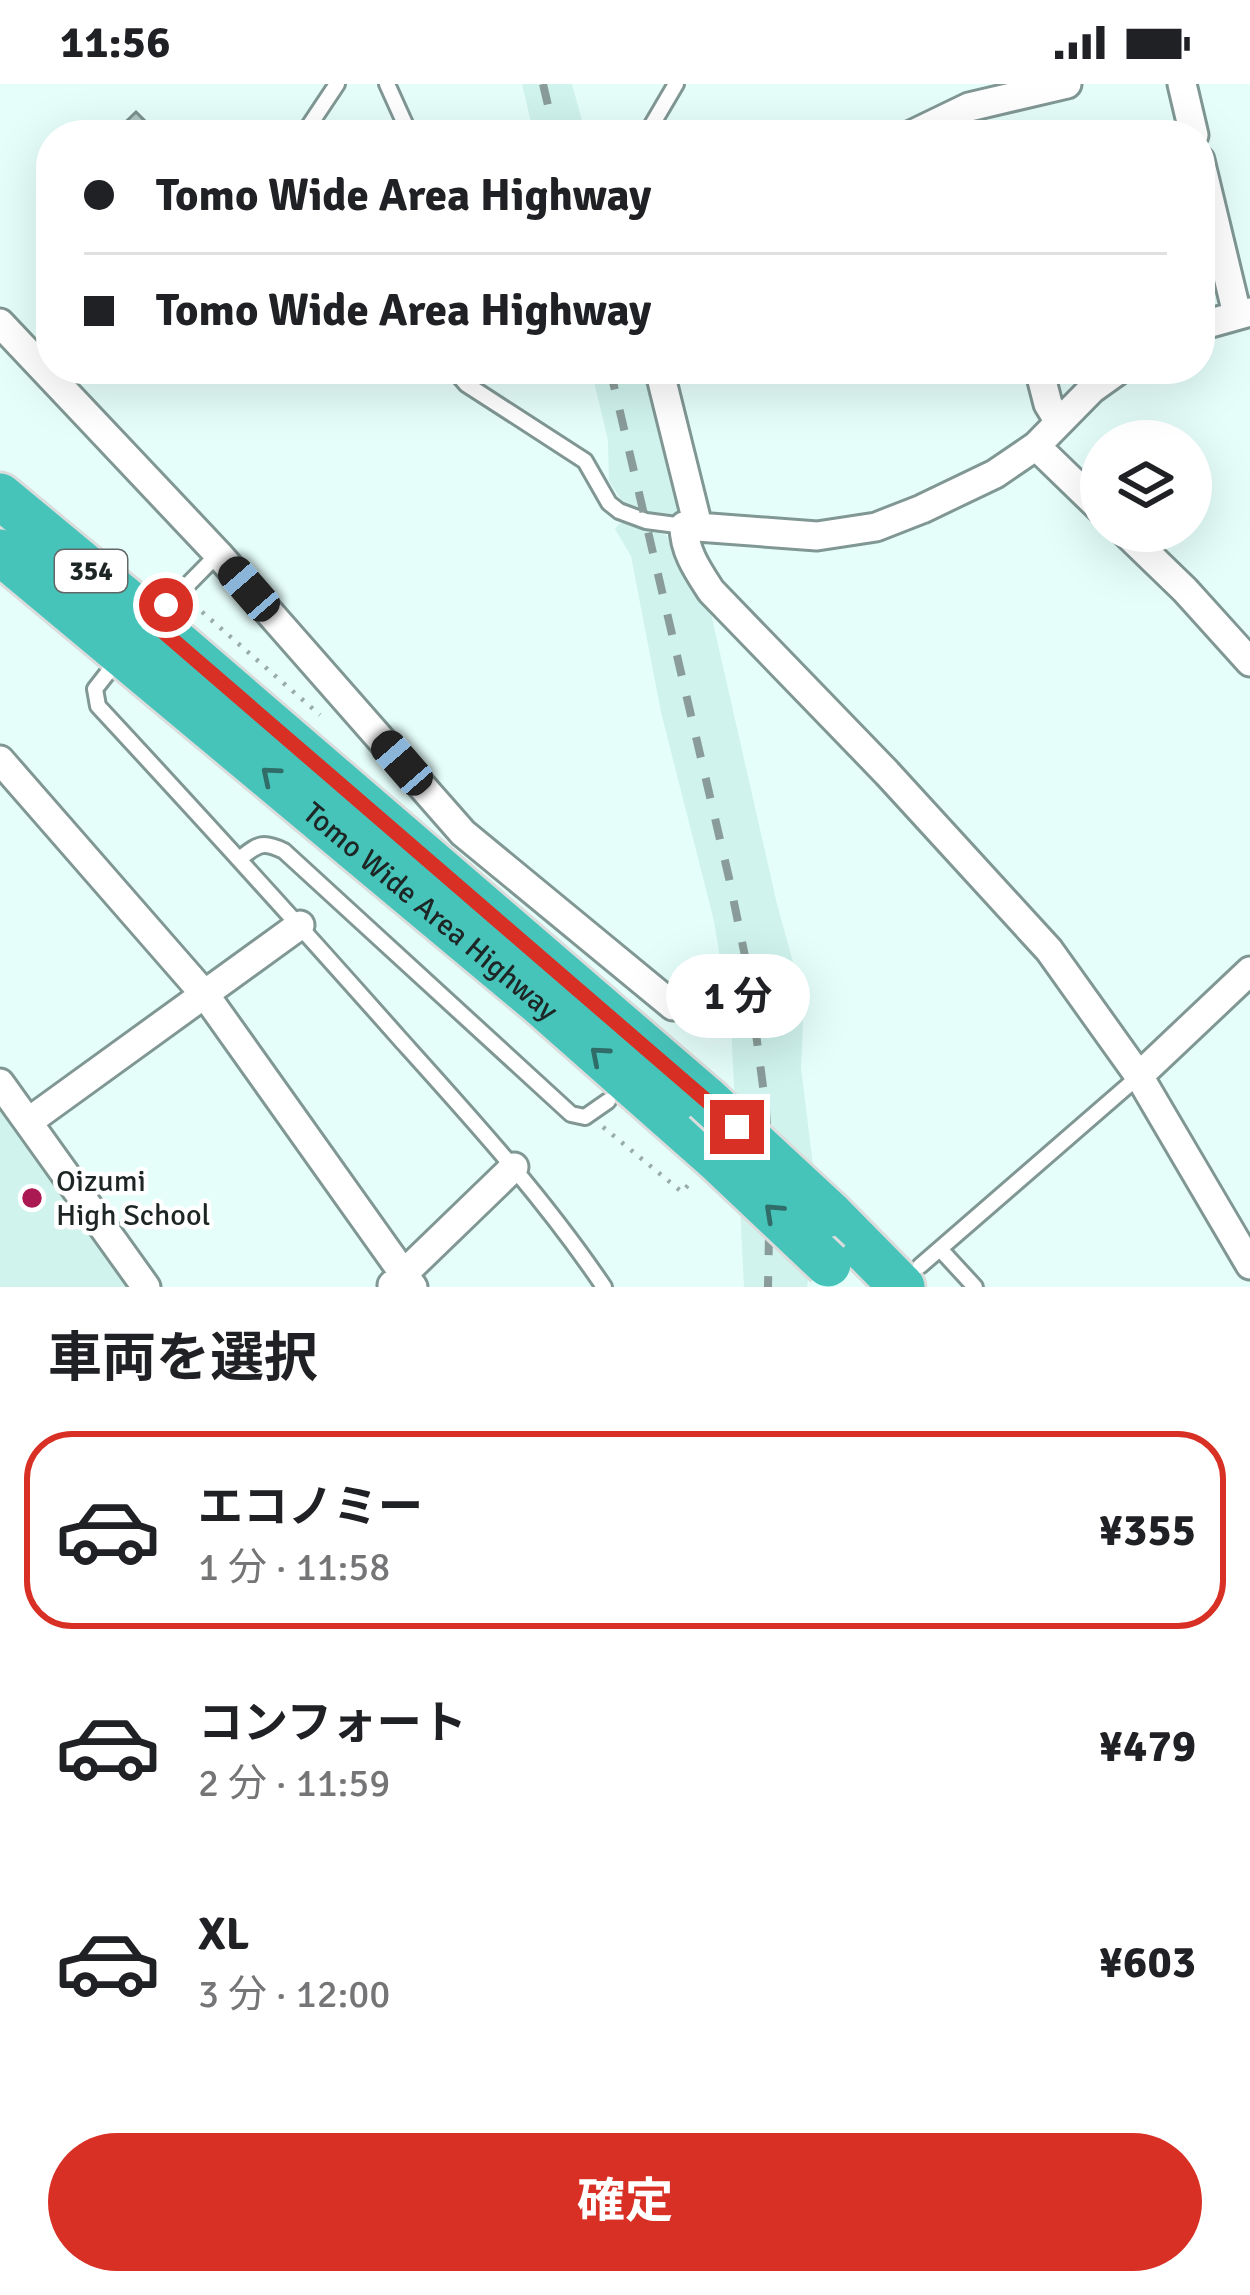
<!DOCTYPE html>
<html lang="ja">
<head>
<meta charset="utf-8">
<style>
  body { margin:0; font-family:Signika,"Noto Sans JP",sans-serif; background:#f6f6f6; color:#202124; height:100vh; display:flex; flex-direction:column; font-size:45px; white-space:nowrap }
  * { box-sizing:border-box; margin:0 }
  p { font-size:39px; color:#757577 }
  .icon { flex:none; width:66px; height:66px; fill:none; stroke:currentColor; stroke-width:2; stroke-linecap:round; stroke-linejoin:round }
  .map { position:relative; height:1203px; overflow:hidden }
  .panel { display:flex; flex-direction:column; background:#fff; flex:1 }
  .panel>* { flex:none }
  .banner { position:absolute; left:36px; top:36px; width:1179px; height:264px; border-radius:48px; box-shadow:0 12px 48px #0002; display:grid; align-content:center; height:264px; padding:0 48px; background:#fff }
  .tools { position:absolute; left:1080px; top:336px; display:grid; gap:24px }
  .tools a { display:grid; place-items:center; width:132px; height:132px; border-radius:50%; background:#fff; box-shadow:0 12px 48px #0002; font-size:60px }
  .end { position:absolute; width:54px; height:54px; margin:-27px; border:15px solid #d93025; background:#fff; box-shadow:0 0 0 6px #fff }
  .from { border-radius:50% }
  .bubble { position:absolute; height:84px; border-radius:42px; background:#fff; box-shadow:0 12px 48px #0002; font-size:39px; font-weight:700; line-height:84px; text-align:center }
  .car { position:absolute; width:36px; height:72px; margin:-36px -18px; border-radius:15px; box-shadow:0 0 9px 3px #0007; background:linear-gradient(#222 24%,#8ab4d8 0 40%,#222 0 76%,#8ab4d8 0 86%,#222 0) }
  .banner b { display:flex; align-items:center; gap:42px; height:114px; font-size:45px }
  .banner b+b { border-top:3px solid #e0e0e0 }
  .banner i { width:30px; height:30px; background:#202124 }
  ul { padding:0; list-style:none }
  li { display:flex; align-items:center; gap:36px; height:198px; margin:0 24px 18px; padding:0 24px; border:6px solid transparent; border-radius:48px }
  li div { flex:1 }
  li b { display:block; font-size:45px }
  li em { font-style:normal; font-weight:700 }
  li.on { border-color:#d93025 }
  li>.icon { width:108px; height:108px; stroke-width:1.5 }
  h2 { padding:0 48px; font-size:54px; line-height:144px }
  .primary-button { display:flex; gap:24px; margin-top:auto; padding:24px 48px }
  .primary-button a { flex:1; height:138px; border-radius:72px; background:#d93025; color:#fff; font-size:48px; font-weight:700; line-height:138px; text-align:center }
  .status { display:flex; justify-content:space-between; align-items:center; height:84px; padding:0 60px; background:#fff; direction:ltr }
  .status svg { height:33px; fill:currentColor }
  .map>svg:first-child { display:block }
</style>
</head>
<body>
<div class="status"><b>11:56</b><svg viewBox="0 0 49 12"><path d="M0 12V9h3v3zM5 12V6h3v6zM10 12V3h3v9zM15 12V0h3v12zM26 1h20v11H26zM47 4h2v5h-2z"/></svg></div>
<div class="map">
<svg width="1250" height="1203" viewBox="0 0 1250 1203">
  <rect width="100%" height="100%" fill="#e5fefa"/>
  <path fill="#d0f3ed" d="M 522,0 L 572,0 L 586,51 L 534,51 Z
    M 591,285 L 645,285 L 682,420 L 673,434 L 636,427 L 624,420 L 609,397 L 608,356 Z
    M 626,438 L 666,451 L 709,521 L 777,820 L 804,918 L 801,984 L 819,1130 L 807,1203 L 744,1203 L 731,941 L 714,837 L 661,628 L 631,472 L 615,445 L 619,440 Z
    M 0,1024 L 129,1203 L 0,1203 Z"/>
  <path fill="#afc7c3" stroke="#79908d" stroke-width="3" d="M 136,28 L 150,42 L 140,51 L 112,51 Z"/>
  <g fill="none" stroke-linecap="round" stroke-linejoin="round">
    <g stroke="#809793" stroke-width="20">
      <path id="service" d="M 387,0 L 410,51
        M 303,51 L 337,0
        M 646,51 L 676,0
        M 453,285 L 466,300 L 585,377 L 609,419 L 619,427 L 646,437 L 684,442
        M 155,534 L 218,470
        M 120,573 L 95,605 L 98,622 C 200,732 301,843 400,955 C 472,1035 544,1114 604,1203
        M 239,775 C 258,761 261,756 284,767 L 571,1030 L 585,1033 L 608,1017
        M 940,1165 L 975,1203
        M 920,1182 L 1139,992"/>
    </g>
    <g stroke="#809793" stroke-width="33">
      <path id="minor" d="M 1182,0 L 1194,51
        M 911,51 L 969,23 L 1067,0
        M 1200,76 L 1237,230
        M 0,239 L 218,470 L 463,749 L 673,922
        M 1200,242 L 1250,228
        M 659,285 L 698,442
        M 1039,285 L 1048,320 L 1059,338
        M 1120,285 L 1092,305 L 1036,362 L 995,390 L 922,425 L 876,443 L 817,452 L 684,442 C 684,467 698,487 711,507 L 887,689 L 1049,866 L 1139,992 L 1250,1181
        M 1036,362 L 1101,425
        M 1124,447 L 1185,506 L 1250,578
        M 0,676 L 206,912 L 413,1203
        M 1139,992 L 1250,887
        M 0,999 L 146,1203
        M 28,1038 L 300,841
        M 392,1201 L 514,1083"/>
    </g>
    <g stroke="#dbdcdc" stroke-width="51">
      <g id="trunk">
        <path d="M 0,412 L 152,538 L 706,1015"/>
        <path id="s1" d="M 0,468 L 538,917 L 718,1076"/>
        <path d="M 830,1130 L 902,1203"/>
      </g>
    </g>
    <path stroke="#98aba8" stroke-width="4.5" stroke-dasharray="3 9" stroke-linecap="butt" d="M 193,520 L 320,631
      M 603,1043 L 682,1108 L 690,1099"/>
    <use href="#service" stroke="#fff" stroke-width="14"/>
    <use href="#minor" stroke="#fff" stroke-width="27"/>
    <use href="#trunk" stroke="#47c4ba" stroke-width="45"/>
    <path stroke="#8a9c99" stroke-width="8" stroke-dasharray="21 21" stroke-linecap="butt" d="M 543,0 L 555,51
      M 610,285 L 729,794 L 747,882 L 766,1025 L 770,1098 L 768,1203"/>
    <g stroke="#dbdcdc" stroke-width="51" stroke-linecap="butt">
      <path id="trunk-bridge" d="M 706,1015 L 830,1130
        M 718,1076 L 828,1180"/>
    </g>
    <use href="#trunk-bridge" stroke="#47c4ba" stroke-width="45"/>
  </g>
  <defs><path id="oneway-chevron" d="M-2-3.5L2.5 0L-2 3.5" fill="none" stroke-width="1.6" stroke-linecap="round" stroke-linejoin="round" transform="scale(3)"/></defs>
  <g stroke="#306d68">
    <use href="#oneway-chevron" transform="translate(270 691) rotate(-140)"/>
    <use href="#oneway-chevron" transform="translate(599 971) rotate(-139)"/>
    <use href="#oneway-chevron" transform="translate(773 1128) rotate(-137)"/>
  </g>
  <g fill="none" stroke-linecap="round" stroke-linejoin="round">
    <path stroke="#d93025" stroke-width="15" d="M 166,521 L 152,538 L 737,1043"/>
  </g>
  <circle fill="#aa1952" stroke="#fff" stroke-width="4.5" cx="32" cy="1114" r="12"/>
  <g text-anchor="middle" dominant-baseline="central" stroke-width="9" stroke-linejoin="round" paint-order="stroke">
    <rect fill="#fff" stroke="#616766" stroke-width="3" x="55" y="466" width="72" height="42" rx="9"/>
    <g font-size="27" font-weight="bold" fill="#1d2625">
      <text x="91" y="487">354</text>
    </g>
    <g font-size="30" fill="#1d2625" stroke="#fff">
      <text stroke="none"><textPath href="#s1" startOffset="561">Tomo Wide Area Highway</textPath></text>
    </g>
    <g font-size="30" fill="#1d2625" stroke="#fff" text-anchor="start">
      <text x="56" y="1097">Oizumi<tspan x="56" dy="34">High School</tspan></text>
    </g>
  </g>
</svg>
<div class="tools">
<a><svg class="icon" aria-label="layers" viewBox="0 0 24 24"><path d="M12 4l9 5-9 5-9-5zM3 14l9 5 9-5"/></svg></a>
</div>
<i class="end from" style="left:166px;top:521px"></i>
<i class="end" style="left:737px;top:1043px"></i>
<div class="bubble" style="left:666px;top:870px;width:144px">1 分</div>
<i class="car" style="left:249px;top:505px;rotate:319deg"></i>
<i class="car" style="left:402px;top:679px;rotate:319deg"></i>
<div class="banner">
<b><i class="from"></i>Tomo Wide Area Highway</b>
<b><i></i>Tomo Wide Area Highway</b>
</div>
</div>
<section class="panel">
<h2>車両を選択</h2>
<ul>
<li class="on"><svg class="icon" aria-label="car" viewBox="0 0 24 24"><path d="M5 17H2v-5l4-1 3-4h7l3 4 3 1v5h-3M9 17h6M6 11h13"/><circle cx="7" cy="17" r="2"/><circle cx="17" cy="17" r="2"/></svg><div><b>エコノミー</b><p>1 分 · 11:58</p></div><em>¥355</em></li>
<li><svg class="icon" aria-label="car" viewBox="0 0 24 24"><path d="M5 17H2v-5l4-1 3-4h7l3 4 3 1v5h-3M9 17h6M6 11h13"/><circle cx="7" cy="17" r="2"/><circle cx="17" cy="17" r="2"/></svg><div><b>コンフォート</b><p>2 分 · 11:59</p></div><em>¥479</em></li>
<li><svg class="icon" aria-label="car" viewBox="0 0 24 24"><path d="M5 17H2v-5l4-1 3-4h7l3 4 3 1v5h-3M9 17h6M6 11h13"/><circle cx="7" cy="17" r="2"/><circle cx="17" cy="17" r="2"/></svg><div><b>XL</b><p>3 分 · 12:00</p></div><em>¥603</em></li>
</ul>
<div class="primary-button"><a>確定</a></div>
</section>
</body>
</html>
